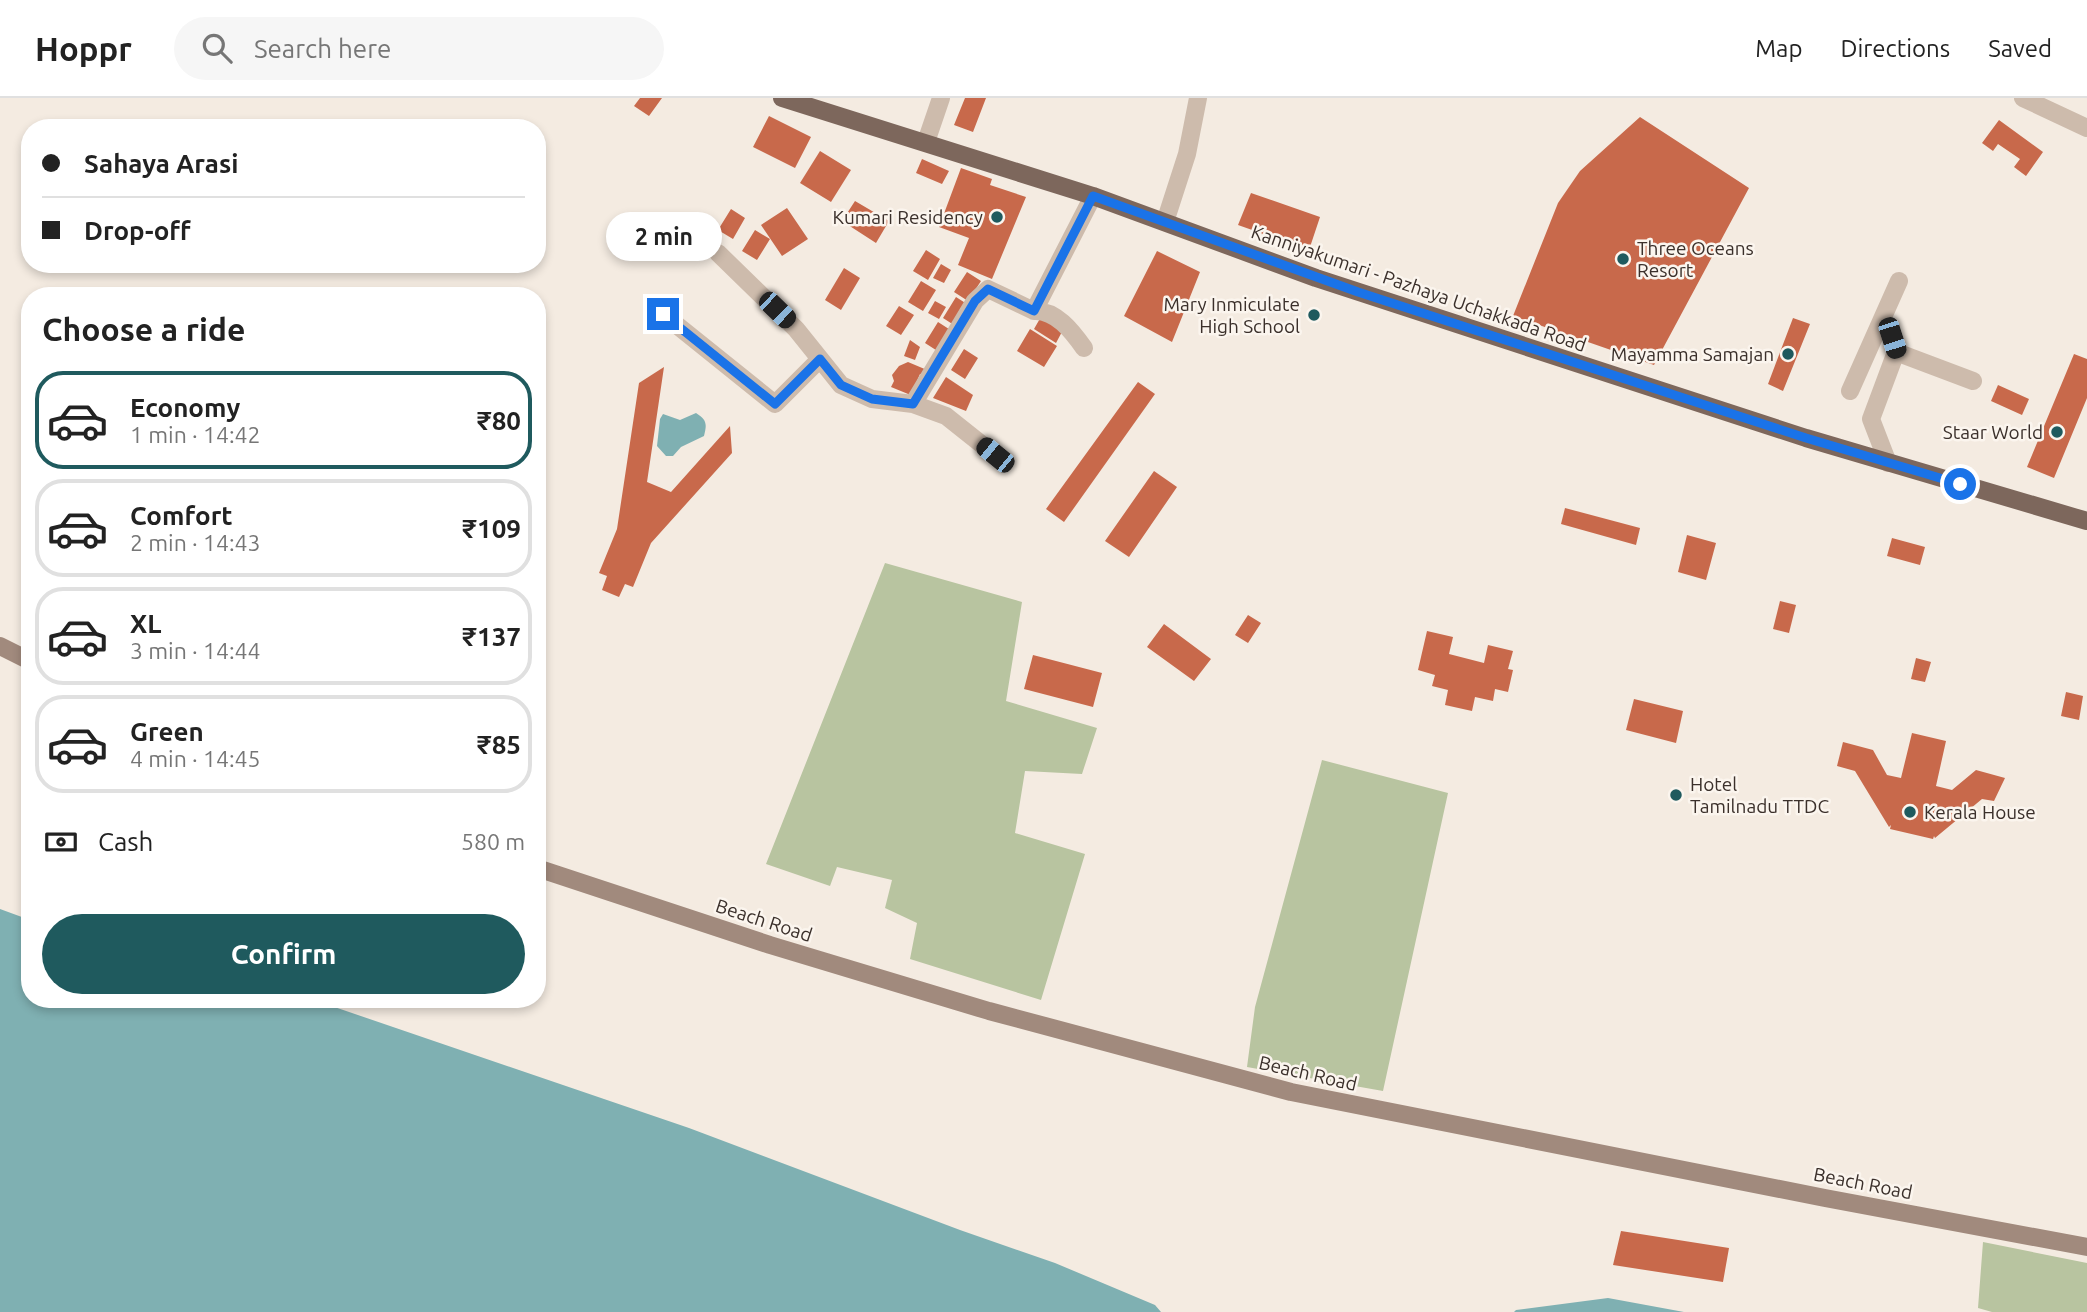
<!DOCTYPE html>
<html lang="en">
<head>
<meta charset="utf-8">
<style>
  body { margin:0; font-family:Ubuntu,sans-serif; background:#f6f6f6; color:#222; height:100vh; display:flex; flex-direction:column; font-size:26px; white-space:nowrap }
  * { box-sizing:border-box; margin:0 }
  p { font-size:23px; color:#767676 }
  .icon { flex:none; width:38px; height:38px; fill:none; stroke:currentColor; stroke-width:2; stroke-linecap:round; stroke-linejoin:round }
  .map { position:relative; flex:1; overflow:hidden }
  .sheet { position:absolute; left:21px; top:189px; width:525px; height:721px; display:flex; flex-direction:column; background:#fff; border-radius:28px; box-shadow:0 4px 10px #0003 }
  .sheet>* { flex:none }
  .hud { position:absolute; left:21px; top:21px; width:525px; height:154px; border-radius:28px; box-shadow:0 4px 10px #0003; display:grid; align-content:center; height:154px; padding:0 21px; background:#fff }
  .end { position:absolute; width:32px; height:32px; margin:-16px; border:9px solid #1a73e8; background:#fff; box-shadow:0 0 0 4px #fff }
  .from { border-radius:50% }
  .bubble { position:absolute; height:49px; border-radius:24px; background:#fff; box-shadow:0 4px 10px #0003; font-size:23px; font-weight:700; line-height:49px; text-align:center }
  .car { position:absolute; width:21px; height:42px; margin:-21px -10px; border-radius:9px; box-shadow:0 0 5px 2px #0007; background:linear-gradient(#222 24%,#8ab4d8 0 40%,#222 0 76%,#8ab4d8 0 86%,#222 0) }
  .hud b { display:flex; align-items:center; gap:24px; height:66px; font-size:26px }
  .hud b+b { border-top:2px solid #e0e0e0 }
  .hud i { width:18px; height:18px; background:#222 }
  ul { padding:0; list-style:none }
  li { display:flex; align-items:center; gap:21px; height:98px; margin:0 14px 10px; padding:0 7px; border:4px solid #e0e0e0; border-radius:28px }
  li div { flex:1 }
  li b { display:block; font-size:26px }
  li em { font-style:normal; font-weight:700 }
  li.active { border-color:#1f5a5e }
  li>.icon { width:63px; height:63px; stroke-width:1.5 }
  h2 { padding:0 21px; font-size:32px; line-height:84px }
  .pay { display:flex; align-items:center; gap:18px; height:77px; padding:0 21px; font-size:26px }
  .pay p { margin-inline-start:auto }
  .cta { display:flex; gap:14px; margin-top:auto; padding:14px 21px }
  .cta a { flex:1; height:80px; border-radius:42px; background:#1f5a5e; color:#fff; font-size:28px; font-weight:700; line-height:80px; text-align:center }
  header { display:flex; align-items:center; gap:42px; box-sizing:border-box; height:98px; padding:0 35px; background:#fff; border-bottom:2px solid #e0e0e0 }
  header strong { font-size:33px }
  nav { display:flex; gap:38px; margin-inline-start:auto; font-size:24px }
  .search { width:490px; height:63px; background:#f6f6f6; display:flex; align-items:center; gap:18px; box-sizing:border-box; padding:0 24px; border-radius:38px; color:#767676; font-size:26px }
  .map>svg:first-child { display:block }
</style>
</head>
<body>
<header>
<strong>Hoppr</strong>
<div class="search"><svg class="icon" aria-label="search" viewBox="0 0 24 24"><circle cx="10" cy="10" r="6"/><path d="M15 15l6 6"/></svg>Search here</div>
<nav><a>Map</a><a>Directions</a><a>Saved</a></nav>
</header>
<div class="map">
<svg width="2087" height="1214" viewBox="0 0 2087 1214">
  <rect width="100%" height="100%" fill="#f4ebe1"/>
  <path fill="#b8c4a0" d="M 885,465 L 1022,504 L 1006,603 L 1097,630 L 1082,676 L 1025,673 L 1015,735 L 1085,756 L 1041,902 L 910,861 L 917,825 L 885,810 L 892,782 L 837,769 L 830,788 L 766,766 Z
    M 1322,662 L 1448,695 L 1383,993 L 1247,969 L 1255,909 Z
    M 1983,1144 L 2087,1165 L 2087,1214 L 1992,1214 L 1978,1210 Z"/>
  <path fill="#7fb0b2" d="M 696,315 C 707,322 707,326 704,338 L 681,349 L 673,358 L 666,358 L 657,348 L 660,321 L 663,316 L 680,322 Z
    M 0,811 L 30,822 L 30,901 L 311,901 L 689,1030 L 960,1132 L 1055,1165 L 1155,1207 L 1161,1214 L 0,1214 Z
    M 1608,1200 L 1684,1214 L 1514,1214 L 1516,1212 Z"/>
  <path fill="#c8694b" d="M 640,0 L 662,0 L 649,18 L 634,8 Z
    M 965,0 L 986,0 L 973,34 L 954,27 Z
    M 769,18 L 811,39 L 795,70 L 753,49 Z
    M 1640,19 L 1749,90 L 1654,267 L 1513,218 L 1558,105 L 1580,73 Z
    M 1999,22 L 2043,54 L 2026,78 L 2014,69 L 2020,61 L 1998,46 L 1993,53 L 1982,45 Z
    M 820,53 L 851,72 L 831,104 L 800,85 Z
    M 922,61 L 949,73 L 942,86 L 916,75 Z
    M 961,70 L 992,81 L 990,87 L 1026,99 L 992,181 L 958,167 L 969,140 L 939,129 Z
    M 1251,95 L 1320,119 L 1309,152 L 1238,127 Z
    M 855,103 L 889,123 L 876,145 L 842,123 Z
    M 787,110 L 808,141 L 782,158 L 761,127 Z
    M 731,111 L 745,120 L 733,141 L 718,132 Z
    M 755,132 L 770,141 L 757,162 L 742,153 Z
    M 926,152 L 940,161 L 928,182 L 913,173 Z
    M 1157,153 L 1200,174 L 1172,244 L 1124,218 Z
    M 941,166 L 951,172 L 944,185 L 933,180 Z
    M 844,170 L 860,180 L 841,212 L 825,202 Z
    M 967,174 L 981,183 L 968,203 L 954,194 Z
    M 921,183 L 936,192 L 923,213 L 908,204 Z
    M 956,199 L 970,208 L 957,229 L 943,220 Z
    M 935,203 L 946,209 L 939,221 L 928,215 Z
    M 899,208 L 914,217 L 901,237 L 886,228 Z
    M 1042,217 L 1064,230 L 1056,245 L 1034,231 Z
    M 1793,220 L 1810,226 L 1783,293 L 1768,286 Z
    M 938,224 L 952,233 L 939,254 L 925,245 Z
    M 1030,231 L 1057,248 L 1044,269 L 1017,253 Z
    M 910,242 L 920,249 L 915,262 L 904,258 Z
    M 964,251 L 978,260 L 965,281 L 951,272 Z
    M 2074,256 L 2087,261 L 2087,300 L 2054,380 L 2027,369 Z
    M 908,264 L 927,272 L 925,277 L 920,276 L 913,292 L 913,298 L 891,289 L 894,283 L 892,277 L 899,268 Z
    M 664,269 L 647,384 L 671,394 L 730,328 L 732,355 L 651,445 L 633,489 L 625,486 L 619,499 L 602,492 L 607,478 L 599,475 L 617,431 L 639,285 Z
    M 946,279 L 973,297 L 966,313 L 933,300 Z
    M 1138,284 L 1155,296 L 1064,424 L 1046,411 Z
    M 1998,287 L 2029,301 L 2022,317 L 1991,303 Z
    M 1154,373 L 1177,389 L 1129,459 L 1105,443 Z
    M 1565,410 L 1640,430 L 1636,447 L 1561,426 Z
    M 1687,437 L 1716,445 L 1706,482 L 1678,474 Z
    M 1892,440 L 1925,449 L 1920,467 L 1887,458 Z
    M 1780,503 L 1796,507 L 1789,535 L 1773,531 Z
    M 1248,517 L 1261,525 L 1248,545 L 1235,537 Z
    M 1164,526 L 1211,561 L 1194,583 L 1147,549 Z
    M 1427,533 L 1453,539 L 1449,556 L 1484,565 L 1488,547 L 1513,553 L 1508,571 L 1513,572 L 1508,594 L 1495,591 L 1493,603 L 1475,599 L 1472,613 L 1445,607 L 1448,592 L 1432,588 L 1435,577 L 1418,572 Z
    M 1033,557 L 1102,575 L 1093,609 L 1024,591 Z
    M 1916,560 L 1931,564 L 1925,584 L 1911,581 Z
    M 2066,594 L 2083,598 L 2079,622 L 2061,618 Z
    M 1634,601 L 1683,613 L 1676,645 L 1626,632 Z
    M 1912,635 L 1946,643 L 1936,688 L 1952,692 L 1976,672 L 2005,680 L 1994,703 L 1982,701 L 1935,740 L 1934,738 L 1933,741 L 1890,731 L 1891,727 L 1889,729 L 1855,673 L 1837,668 L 1843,644 L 1873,652 L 1887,677 L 1901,680 Z
    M 1621,1133 L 1729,1150 L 1723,1184 L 1613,1167 Z"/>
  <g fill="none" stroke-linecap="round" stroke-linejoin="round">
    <path stroke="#cdbbac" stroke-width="18" d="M 2023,0 L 2087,30
      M 926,44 L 941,0
      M 1165,124 L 1187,56 L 1198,0
      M 718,155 L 796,231 L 841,287 L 872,301 L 913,306 L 946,318 L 995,357
      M 1034,213 C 1056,212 1072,233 1084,250
      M 663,216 L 775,306 L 820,261
      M 1850,293 L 1899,183
      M 913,306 L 975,203 L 988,191 L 1034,213 L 1093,98
      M 1888,365 L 1871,321 L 1896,254 L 1973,283"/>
    <path stroke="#a18a7d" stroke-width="18" d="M 0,548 L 30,563
      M 537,770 L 770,847 L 989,913 L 1291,994 L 1825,1100 L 2087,1149"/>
    <path stroke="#7d675c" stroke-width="18" d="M 782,0 L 1093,98 L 1316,180 L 1806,340 L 2087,423"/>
  </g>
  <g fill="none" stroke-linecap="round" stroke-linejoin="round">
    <path stroke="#1a73e8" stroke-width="9" d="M 663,216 L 775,306 L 820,261 L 841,287 L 872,301 L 913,306 L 975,203 L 988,191 L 1034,213 L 1093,98 L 1358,194 L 1806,340 L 1960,386"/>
  </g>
  <g fill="#1f5a5e" stroke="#fbf5ee" stroke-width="2.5">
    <circle cx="997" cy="119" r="7"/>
    <circle cx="1623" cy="161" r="7"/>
    <circle cx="1314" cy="217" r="7"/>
    <circle cx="1788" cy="256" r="7"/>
    <circle cx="2057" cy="334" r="7"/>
    <circle cx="1676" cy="697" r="7"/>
    <circle cx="1910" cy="714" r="7"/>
  </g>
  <g text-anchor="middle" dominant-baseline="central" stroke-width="5" stroke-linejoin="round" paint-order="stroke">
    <g font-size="19" fill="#3b302b" stroke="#fbf5ee" text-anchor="end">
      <text x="983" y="119">Kumari Residency</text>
      <text x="1637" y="150" text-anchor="start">Three Oceans<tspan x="1637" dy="22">Resort</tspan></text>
      <text x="1300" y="206">Mary Inmiculate<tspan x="1300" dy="22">High School</tspan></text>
      <text x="1774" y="256">Mayamma Samajan</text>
      <text x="2043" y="334">Staar World</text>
      <text x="1690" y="686" text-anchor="start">Hotel<tspan x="1690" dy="22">Tamilnadu TTDC</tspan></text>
      <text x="1924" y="714" text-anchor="start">Kerala House</text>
    </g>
    <g font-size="19" fill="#3b302b" stroke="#fbf5ee">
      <text transform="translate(1419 190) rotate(19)">Kanniyakumari - Pazhaya Uchakkada Road</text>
      <text transform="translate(764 822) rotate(18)">Beach Road</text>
      <text transform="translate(1308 975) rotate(13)">Beach Road</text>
      <text transform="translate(1863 1085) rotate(11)">Beach Road</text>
    </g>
  </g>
</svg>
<i class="end from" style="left:1960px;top:386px"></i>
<i class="end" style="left:663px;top:216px"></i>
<div class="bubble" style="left:606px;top:114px;width:116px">2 min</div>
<i class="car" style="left:777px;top:212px;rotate:134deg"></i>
<i class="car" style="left:1892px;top:240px;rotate:162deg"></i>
<i class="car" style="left:995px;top:357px;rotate:309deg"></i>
<div class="hud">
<b><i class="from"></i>Sahaya Arasi</b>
<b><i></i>Drop-off</b>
</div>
<section class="sheet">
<h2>Choose a ride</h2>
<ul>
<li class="active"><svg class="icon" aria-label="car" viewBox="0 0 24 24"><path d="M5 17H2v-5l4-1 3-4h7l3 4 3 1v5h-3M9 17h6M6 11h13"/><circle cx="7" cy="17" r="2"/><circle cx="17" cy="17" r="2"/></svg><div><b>Economy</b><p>1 min · 14:42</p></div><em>₹80</em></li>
<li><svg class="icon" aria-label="car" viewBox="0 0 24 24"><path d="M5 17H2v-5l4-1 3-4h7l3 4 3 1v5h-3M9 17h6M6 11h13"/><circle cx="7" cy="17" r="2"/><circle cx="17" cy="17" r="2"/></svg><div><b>Comfort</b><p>2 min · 14:43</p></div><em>₹109</em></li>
<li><svg class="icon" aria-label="car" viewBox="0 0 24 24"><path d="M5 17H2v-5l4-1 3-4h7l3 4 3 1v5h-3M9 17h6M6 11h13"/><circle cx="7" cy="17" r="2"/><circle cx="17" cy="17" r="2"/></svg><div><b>XL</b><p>3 min · 14:44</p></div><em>₹137</em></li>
<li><svg class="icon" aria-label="car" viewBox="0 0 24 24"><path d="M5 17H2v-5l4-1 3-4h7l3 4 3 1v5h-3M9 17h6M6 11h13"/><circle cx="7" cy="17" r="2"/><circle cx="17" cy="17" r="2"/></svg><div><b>Green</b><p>4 min · 14:45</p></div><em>₹85</em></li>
</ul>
<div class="pay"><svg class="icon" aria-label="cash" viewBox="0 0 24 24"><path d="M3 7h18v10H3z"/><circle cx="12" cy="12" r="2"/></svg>Cash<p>580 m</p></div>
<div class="cta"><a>Confirm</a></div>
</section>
</div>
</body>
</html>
